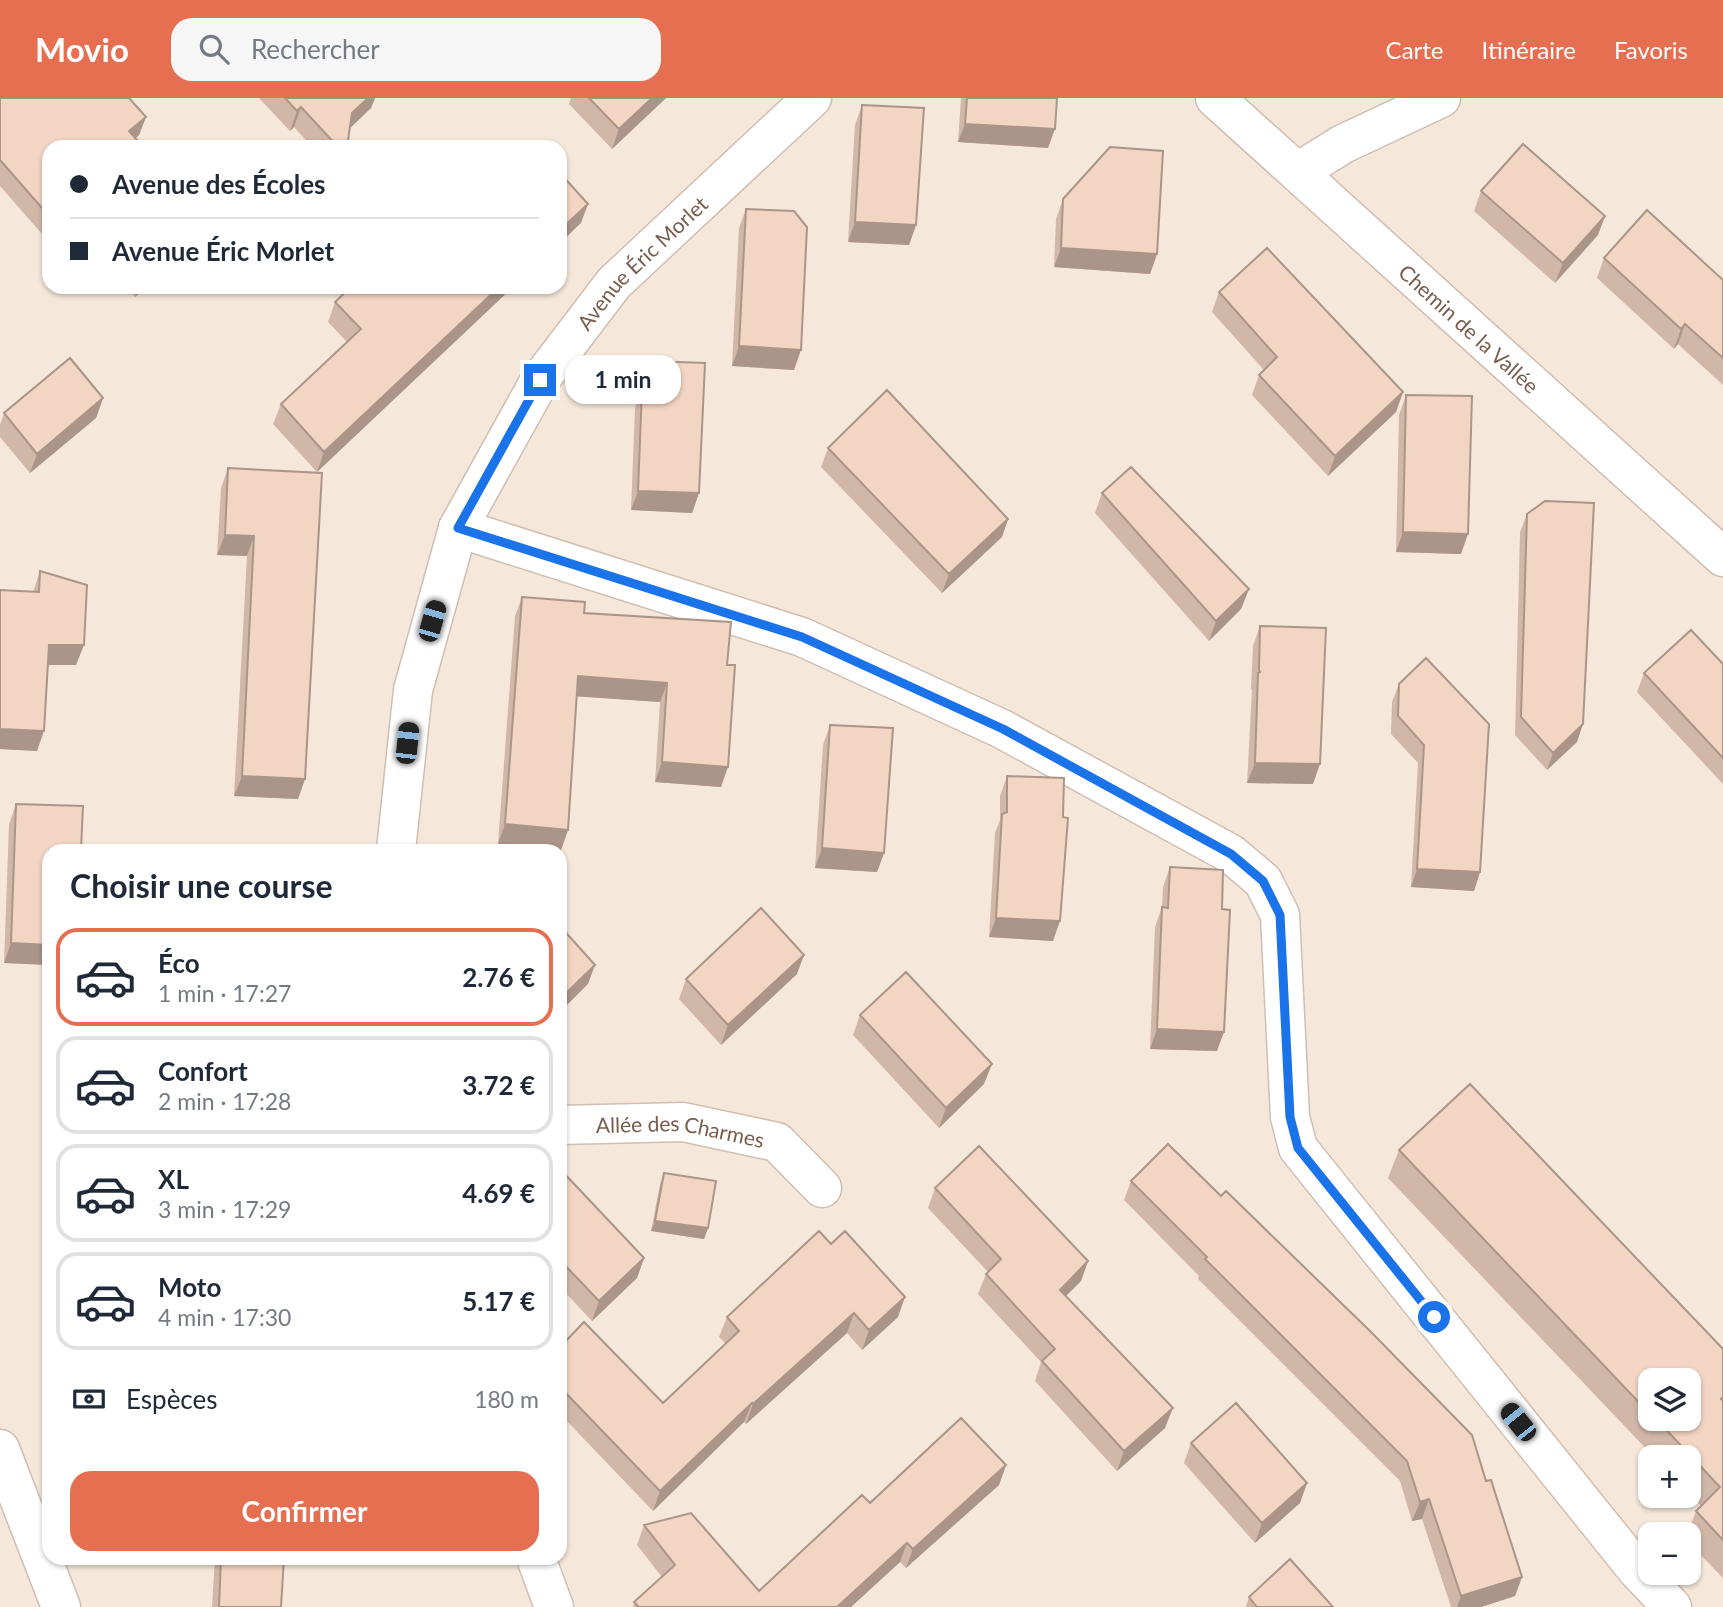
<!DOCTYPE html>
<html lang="fr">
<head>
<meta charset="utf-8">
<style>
  body { margin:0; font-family:Lato,sans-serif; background:#f6f6f7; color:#1f2937; height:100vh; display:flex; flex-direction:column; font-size:26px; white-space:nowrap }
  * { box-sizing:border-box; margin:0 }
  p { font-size:23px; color:#747a83 }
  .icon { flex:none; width:38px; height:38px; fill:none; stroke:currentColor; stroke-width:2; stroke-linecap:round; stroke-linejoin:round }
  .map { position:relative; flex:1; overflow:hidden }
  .drawer { position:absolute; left:42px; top:746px; width:525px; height:721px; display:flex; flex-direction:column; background:#fff; border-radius:21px; box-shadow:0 2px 5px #0004 }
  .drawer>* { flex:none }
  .top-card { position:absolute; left:42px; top:42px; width:525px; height:154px; border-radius:21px; box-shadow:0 2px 5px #0004; display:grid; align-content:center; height:154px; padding:0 28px; background:#fff }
  .fabs { position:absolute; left:1638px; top:1270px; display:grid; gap:14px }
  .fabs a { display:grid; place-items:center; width:63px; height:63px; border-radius:14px; background:#fff; box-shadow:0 2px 5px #0004; font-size:35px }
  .end { position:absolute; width:32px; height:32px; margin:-16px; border:9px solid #1a73e8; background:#fff; box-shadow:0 0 0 4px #fff }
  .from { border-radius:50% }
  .bubble { position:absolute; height:49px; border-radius:21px; background:#fff; box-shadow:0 2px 5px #0004; font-size:23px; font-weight:700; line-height:49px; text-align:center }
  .car { position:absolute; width:21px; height:42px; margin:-21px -10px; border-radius:9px; box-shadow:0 0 5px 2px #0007; background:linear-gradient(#222 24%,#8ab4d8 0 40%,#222 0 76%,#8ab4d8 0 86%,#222 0) }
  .top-card b { display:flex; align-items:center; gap:24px; height:66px; font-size:26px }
  .top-card b+b { border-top:2px solid #e0e1e3 }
  .top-card i { width:18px; height:18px; background:#1f2937 }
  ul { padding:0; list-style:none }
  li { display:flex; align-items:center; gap:21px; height:98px; margin:0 14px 10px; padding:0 14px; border:4px solid #e0e1e3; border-radius:21px }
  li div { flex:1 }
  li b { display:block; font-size:26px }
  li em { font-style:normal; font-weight:700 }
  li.active { border-color:#e76f51 }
  li>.icon { width:63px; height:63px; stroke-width:1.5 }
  h2 { padding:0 28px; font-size:32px; line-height:84px }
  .pay { display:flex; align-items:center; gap:18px; height:77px; padding:0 28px; font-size:26px }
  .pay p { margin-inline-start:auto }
  .action { display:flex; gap:14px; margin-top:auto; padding:14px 28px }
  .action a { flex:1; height:80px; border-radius:21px; background:#e76f51; color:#fff; font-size:28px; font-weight:700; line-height:80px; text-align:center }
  header { display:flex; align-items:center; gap:42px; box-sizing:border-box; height:98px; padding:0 35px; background:#e76f51; color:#fff }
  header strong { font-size:33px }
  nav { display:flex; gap:38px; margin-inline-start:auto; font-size:24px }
  .search { width:490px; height:63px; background:#f6f6f7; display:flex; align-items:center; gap:18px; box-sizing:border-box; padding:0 24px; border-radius:21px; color:#747a83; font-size:26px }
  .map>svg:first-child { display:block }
</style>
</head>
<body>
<header>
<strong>Movio</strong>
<div class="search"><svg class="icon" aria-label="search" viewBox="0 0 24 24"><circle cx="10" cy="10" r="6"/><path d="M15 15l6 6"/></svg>Rechercher</div>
<nav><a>Carte</a><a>Itinéraire</a><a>Favoris</a></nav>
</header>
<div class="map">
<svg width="1723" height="1509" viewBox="0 0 1723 1509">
  <rect width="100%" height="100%" fill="#fdf6ec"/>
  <path fill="#f5e8da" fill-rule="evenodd" d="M 0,0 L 1723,0 L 1723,1509 L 0,1509 ZM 49,49 L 560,49 L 560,189 L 49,189 ZM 49,752 L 560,752 L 560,1460 L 49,1460 ZM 1650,1283 L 1689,1283 L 1689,1321 L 1650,1321 ZM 1650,1360 L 1689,1360 L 1689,1398 L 1650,1398 ZM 1650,1437 L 1689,1437 L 1689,1475 L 1650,1475 Z"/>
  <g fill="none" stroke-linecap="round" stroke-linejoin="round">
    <g stroke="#d1beb0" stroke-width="41">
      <g id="minor">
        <path d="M 1298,74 L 1343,46 L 1441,0"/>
        <path d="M 458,430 L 802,539 L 1002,631 L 1231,756 L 1263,783 L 1280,817 L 1290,1019 L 1298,1050 L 1637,1472 L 1672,1509"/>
        <path id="s1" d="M 396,752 L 413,592 L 458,430 L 540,282 L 614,185 L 812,0"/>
        <path id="s2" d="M 560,1027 L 683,1024 L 777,1044 L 822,1090"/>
        <path d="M 536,1460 L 554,1509"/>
      </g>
    </g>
    <g stroke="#d1beb0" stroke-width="41">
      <g id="tertiary">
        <path id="s3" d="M 1215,0 L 1723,459"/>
        <path d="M 0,1351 L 61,1509"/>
      </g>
    </g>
    <use href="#minor" stroke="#fff" stroke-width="38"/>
    <use href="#tertiary" stroke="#fff" stroke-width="38"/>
  </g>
  <path fill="#d1b7a8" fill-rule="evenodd" d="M 0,0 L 146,19 L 139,37 L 136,40 L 49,49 L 49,144 L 0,88 Z
    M 259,0 L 375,0 L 371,10 L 350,30 L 347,49 L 312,49 L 294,29 L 290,33 Z
    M 571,0 L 666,0 L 612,51 L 569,6 Z
    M 961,0 L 1057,0 L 1048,50 L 958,44 Z
    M 862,7 L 916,127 L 909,147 L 848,144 L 855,27 Z
    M 1481,93 L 1598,137 L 1555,185 L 1474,113 Z
    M 1063,101 L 1157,156 L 1150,176 L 1054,169 L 1056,121 Z
    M 746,111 L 794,272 L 732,268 L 739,130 Z
    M 1604,160 L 1723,182 L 1723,287 L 1678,246 L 1674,251 L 1597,180 Z
    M 127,189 L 146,189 L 135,199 Z
    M 351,189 L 513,189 L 317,374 L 273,326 L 281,306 L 347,244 L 328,224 L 335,204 Z
    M 1219,194 L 1403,294 L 1396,314 L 1328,378 L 1252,297 L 1259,277 L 1264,272 L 1212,214 Z
    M 650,263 L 699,395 L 692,415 L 631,412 L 635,310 L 642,291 L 643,283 Z
    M 1406,297 L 1461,456 L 1396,454 L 1399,317 Z
    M 103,300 L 96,320 L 30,375 L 0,339 L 0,327 L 4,315 Z
    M 828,350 L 1008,421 L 1002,439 L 942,495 L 821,369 Z
    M 228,370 L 322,375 L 305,681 L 298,701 L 234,698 L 247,458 L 217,457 L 221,390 Z
    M 1102,395 L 1249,491 L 1241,511 L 1209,543 L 1095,415 Z
    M 1527,416 L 1577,644 L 1547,672 L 1515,637 L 1520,434 Z
    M 40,473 L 76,567 L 48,567 L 37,653 L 0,651 L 0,492 L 33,494 Z
    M 522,499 L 584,515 L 727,567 L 721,689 L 655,684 L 660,604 L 577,598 L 568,732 L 561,752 L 498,746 L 515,518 Z
    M 1260,528 L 1313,686 L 1247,685 L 1252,592 L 1251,591 L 1253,548 Z
    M 1723,566 L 1723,686 L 1637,594 L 1644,575 Z
    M 1399,586 L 1480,774 L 1474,793 L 1411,789 L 1418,665 L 1391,636 L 1392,604 Z
    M 830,627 L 884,755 L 877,774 L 815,770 L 823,647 Z
    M 1007,678 L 1053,843 L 989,839 L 995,735 L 1000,722 L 1000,698 Z
    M 16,706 L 49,752 L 49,867 L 4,865 L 9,726 Z
    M 1170,769 L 1217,953 L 1150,951 L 1155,829 L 1162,809 L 1163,789 Z
    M 797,876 L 721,947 L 679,901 L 686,881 Z
    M 860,917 L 984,986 L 939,1030 L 853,937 Z
    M 1399,1052 L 1723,1251 L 1723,1480 L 1689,1445 L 1689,1437 L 1687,1437 L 1696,1413 L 1701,1408 L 1689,1395 L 1689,1360 L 1655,1360 L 1388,1080 ZM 1650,1283 L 1689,1321 L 1650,1321 Z
    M 560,1071 L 644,1160 L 637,1180 L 592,1223 L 560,1189 Z
    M 664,1075 L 708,1130 L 704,1141 L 651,1133 L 660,1086 Z
    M 1131,1083 L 1486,1383 L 1522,1479 L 1515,1498 L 1481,1509 L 1451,1509 L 1422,1421 L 1412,1423 L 1400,1383 L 1198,1181 L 1199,1178 L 1124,1102 Z
    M 935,1090 L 1088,1163 L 1081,1183 L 1066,1198 L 1165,1330 L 1117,1373 L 1035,1283 L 1041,1264 L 978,1196 L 986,1176 L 988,1174 L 928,1110 Z
    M 819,1133 L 898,1219 L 862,1252 L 847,1235 L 746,1326 L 744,1324 L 653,1413 L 560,1316 L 560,1249 L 663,1305 L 726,1246 L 719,1239 L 727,1219 Z
    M 1191,1345 L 1307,1385 L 1300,1405 L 1255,1445 L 1184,1365 Z
    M 1006,1367 L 999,1387 L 906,1470 L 900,1464 L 851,1509 L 633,1509 L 634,1504 L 662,1479 L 637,1447 L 644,1427 L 759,1493 L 870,1405 Z
    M 215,1460 L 284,1460 L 281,1509 L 212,1509 Z
    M 1249,1499 L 1333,1509 L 1246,1509 Z"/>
  <path fill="#aa9588" d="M 368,0 L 375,0 L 371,10 L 345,35 L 352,15 Z
    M 652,0 L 666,0 L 612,51 L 619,31 Z
    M 301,9 L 294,29 L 290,33 L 297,13 Z
    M 146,19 L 139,37 L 126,49 L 129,33 Z
    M 965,26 L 1055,31 L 1048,50 L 958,44 Z
    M 588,106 L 581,125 L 560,145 L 560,132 Z
    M 1605,118 L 1598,137 L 1555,185 L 1563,165 Z
    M 855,124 L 916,127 L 909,147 L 848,144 Z
    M 1061,150 L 1157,156 L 1150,176 L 1054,169 Z
    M 139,189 L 146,189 L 135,199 Z
    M 499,189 L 513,189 L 317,374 L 324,354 Z
    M 1685,226 L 1678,246 L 1674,251 L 1681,231 Z
    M 739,248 L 801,252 L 794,272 L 732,268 Z
    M 1403,294 L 1396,314 L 1328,378 L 1335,358 Z
    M 103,300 L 96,320 L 30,375 L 37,356 Z
    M 638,393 L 699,395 L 692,415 L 631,412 Z
    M 1008,421 L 1002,439 L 942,495 L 949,476 Z
    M 1403,434 L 1468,436 L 1461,456 L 1396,454 Z
    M 225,437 L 254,438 L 247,458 L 217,457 Z
    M 1249,491 L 1241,511 L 1209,543 L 1216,523 Z
    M 49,547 L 84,547 L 76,567 L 42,567 Z
    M 578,578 L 667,585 L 660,604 L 571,598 Z
    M 1583,626 L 1577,644 L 1547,672 L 1553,655 Z
    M 0,631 L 44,633 L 37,653 L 0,651 Z
    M 662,664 L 728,669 L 721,689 L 655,684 Z
    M 1255,665 L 1320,666 L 1313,686 L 1247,685 Z
    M 242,678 L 305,681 L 298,701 L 234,698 Z
    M 505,726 L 568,732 L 561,752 L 498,746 Z
    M 822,750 L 884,755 L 877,774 L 815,770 Z
    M 1417,771 L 1480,774 L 1474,793 L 1411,789 Z
    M 996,820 L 1060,823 L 1053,843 L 989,839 Z
    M 11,845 L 49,847 L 49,867 L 4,865 Z
    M 804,857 L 797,876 L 721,947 L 728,927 Z
    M 595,867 L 588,886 L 560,914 L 560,901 Z
    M 1157,931 L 1224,934 L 1217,953 L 1150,951 Z
    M 992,966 L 984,986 L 939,1030 L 946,1010 Z
    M 655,1123 L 708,1130 L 704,1141 L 651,1133 Z
    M 644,1160 L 637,1180 L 592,1223 L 599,1203 Z
    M 1088,1163 L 1081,1183 L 1053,1211 L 1060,1192 Z
    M 905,1199 L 898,1219 L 862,1252 L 869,1232 Z
    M 854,1215 L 847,1235 L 746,1326 L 753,1306 Z
    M 752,1305 L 744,1324 L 653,1413 L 660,1393 Z
    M 1173,1310 L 1165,1330 L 1117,1373 L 1124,1353 Z
    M 1006,1367 L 999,1387 L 906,1470 L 913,1451 Z
    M 1307,1385 L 1300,1405 L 1255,1445 L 1262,1425 Z
    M 1429,1401 L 1422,1421 L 1412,1423 L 1420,1404 Z
    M 907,1445 L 900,1464 L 851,1509 L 837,1509 Z
    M 1522,1479 L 1515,1498 L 1481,1509 L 1457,1509 L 1461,1498 Z"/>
  <path fill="#f3d5c3" stroke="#aa9588" stroke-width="2" d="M 0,0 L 129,0 L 146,19 L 129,33 L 143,49 L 49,49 L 49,118 L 0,62 Z
    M 285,0 L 368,0 L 352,15 L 347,49 L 338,49 L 301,9 L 297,13 Z
    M 589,0 L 652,0 L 619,31 Z
    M 967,0 L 1057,0 L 1055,31 L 965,26 Z
    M 862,7 L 924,10 L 916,127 L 855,124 Z
    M 1523,46 L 1605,118 L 1563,165 L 1481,93 Z
    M 1110,49 L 1163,53 L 1157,156 L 1061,150 L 1063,101 Z
    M 560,75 L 588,106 L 560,132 Z
    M 746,111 L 794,113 L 807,129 L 801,252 L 739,248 Z
    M 1647,112 L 1723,182 L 1723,260 L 1685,226 L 1681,231 L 1604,160 Z
    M 1267,150 L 1403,294 L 1335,358 L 1259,277 L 1277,259 L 1219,194 Z
    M 351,189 L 499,189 L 324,354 L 281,306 L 361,231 L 335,204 Z
    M 70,260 L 103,300 L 37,356 L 4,315 Z
    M 650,263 L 705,265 L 699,395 L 638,393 L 642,290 L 648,290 Z
    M 887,292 L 1008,421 L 949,476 L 828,350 Z
    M 1406,297 L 1472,298 L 1468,436 L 1403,434 Z
    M 1131,369 L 1249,491 L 1216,523 L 1102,395 Z
    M 228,370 L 322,375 L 305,681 L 242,678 L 254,438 L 225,437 Z
    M 1545,403 L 1594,405 L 1583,626 L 1553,655 L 1521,619 L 1527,416 Z
    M 40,473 L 87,487 L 84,547 L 49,547 L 44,633 L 0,631 L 0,492 L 39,494 Z
    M 522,499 L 585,504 L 584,515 L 731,524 L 727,567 L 735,567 L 728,669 L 662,664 L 667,585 L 578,578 L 568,732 L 505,726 Z
    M 1260,528 L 1326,530 L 1320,666 L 1255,665 L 1258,575 L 1260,574 L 1259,572 Z
    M 1691,532 L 1723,566 L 1723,660 L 1644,575 Z
    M 1426,560 L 1489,626 L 1480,774 L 1417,771 L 1424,647 L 1398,618 L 1399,586 Z
    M 830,627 L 893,630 L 884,755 L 822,750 Z
    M 1007,678 L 1064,680 L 1063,719 L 1068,720 L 1060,823 L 996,820 L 1002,716 L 1007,714 Z
    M 16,706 L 83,708 L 81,752 L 49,752 L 49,847 L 11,845 Z
    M 1170,769 L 1223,772 L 1222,811 L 1230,812 L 1224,934 L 1157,931 L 1162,809 L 1168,810 Z
    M 761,810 L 804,857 L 728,927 L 686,881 Z
    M 560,828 L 595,867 L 560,901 Z
    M 906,874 L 992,966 L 946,1010 L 860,917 Z
    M 1470,986 L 1723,1251 L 1723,1299 L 1721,1301 L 1723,1303 L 1723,1442 L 1696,1413 L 1720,1389 L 1656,1321 L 1689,1321 L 1689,1283 L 1650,1283 L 1650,1316 L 1399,1052 Z
    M 1168,1046 L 1221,1098 L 1226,1093 L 1371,1234 L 1472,1337 L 1486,1383 L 1491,1382 L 1522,1479 L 1461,1498 L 1429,1401 L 1420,1404 L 1407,1363 L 1205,1161 L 1207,1159 L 1131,1083 Z
    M 979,1048 L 1088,1163 L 1060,1192 L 1173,1310 L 1124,1353 L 1042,1263 L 1055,1251 L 986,1176 L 1001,1161 L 935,1090 Z
    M 560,1071 L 644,1160 L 599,1203 L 560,1162 Z
    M 664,1075 L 716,1083 L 708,1130 L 655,1123 Z
    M 819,1133 L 831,1146 L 845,1133 L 905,1199 L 869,1232 L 854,1215 L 753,1306 L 752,1305 L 660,1393 L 560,1289 L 560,1249 L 584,1224 L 663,1305 L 739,1233 L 727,1219 Z
    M 1236,1305 L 1307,1385 L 1262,1425 L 1191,1345 Z
    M 961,1320 L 1006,1367 L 913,1451 L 907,1445 L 837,1509 L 639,1509 L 634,1504 L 675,1467 L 644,1427 L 691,1415 L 759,1493 L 862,1397 L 870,1405 Z
    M 221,1460 L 284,1460 L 281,1509 L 219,1509 Z
    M 1290,1461 L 1333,1509 L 1257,1509 L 1249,1499 Z"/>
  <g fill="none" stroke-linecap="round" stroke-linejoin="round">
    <path stroke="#1a73e8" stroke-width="9" d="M 540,282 L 458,430 L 802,539 L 1003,631 L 1231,756 L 1263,783 L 1280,817 L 1290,1019 L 1298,1050 L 1434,1219"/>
  </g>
  <g text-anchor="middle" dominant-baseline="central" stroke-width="5" stroke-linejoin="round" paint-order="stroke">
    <g font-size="21" fill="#7a5c4d" stroke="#fffaf3">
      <text stroke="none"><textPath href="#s1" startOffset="654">Avenue Éric Morlet</textPath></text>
      <text stroke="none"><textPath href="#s3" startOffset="343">Chemin de la Vallée</textPath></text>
      <text stroke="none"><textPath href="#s2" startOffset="121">Allée des Charmes</textPath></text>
    </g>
  </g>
</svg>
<div class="fabs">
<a><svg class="icon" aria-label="layers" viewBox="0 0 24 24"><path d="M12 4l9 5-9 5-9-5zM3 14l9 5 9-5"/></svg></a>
<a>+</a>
<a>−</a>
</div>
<i class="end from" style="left:1434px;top:1219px"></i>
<i class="end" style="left:540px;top:282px"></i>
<div class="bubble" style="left:565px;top:257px;width:116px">1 min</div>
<i class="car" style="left:432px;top:523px;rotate:16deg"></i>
<i class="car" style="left:407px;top:645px;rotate:6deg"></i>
<i class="car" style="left:1518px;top:1324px;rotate:321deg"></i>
<div class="top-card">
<b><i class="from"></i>Avenue des Écoles</b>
<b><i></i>Avenue Éric Morlet</b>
</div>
<section class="drawer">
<h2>Choisir une course</h2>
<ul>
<li class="active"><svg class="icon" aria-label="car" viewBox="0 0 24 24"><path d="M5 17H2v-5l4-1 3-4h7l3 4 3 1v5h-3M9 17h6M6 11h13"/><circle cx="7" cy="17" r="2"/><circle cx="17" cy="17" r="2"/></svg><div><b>Éco</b><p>1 min · 17:27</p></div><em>2.76 €</em></li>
<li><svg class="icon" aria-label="car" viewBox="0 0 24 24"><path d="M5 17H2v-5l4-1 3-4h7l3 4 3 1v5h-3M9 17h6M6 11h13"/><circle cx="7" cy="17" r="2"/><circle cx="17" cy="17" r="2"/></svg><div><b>Confort</b><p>2 min · 17:28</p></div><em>3.72 €</em></li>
<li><svg class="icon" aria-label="car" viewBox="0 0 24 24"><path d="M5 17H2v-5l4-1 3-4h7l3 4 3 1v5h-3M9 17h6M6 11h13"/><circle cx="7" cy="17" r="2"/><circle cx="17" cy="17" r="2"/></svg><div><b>XL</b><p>3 min · 17:29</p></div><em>4.69 €</em></li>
<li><svg class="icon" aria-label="car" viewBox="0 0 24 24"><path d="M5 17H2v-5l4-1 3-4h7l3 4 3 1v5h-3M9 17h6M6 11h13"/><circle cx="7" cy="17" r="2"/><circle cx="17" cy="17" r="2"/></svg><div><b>Moto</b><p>4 min · 17:30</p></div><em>5.17 €</em></li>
</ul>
<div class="pay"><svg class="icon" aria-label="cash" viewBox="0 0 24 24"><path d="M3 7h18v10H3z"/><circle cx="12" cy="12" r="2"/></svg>Espèces<p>180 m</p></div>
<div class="action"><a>Confirmer</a></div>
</section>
</div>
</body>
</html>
